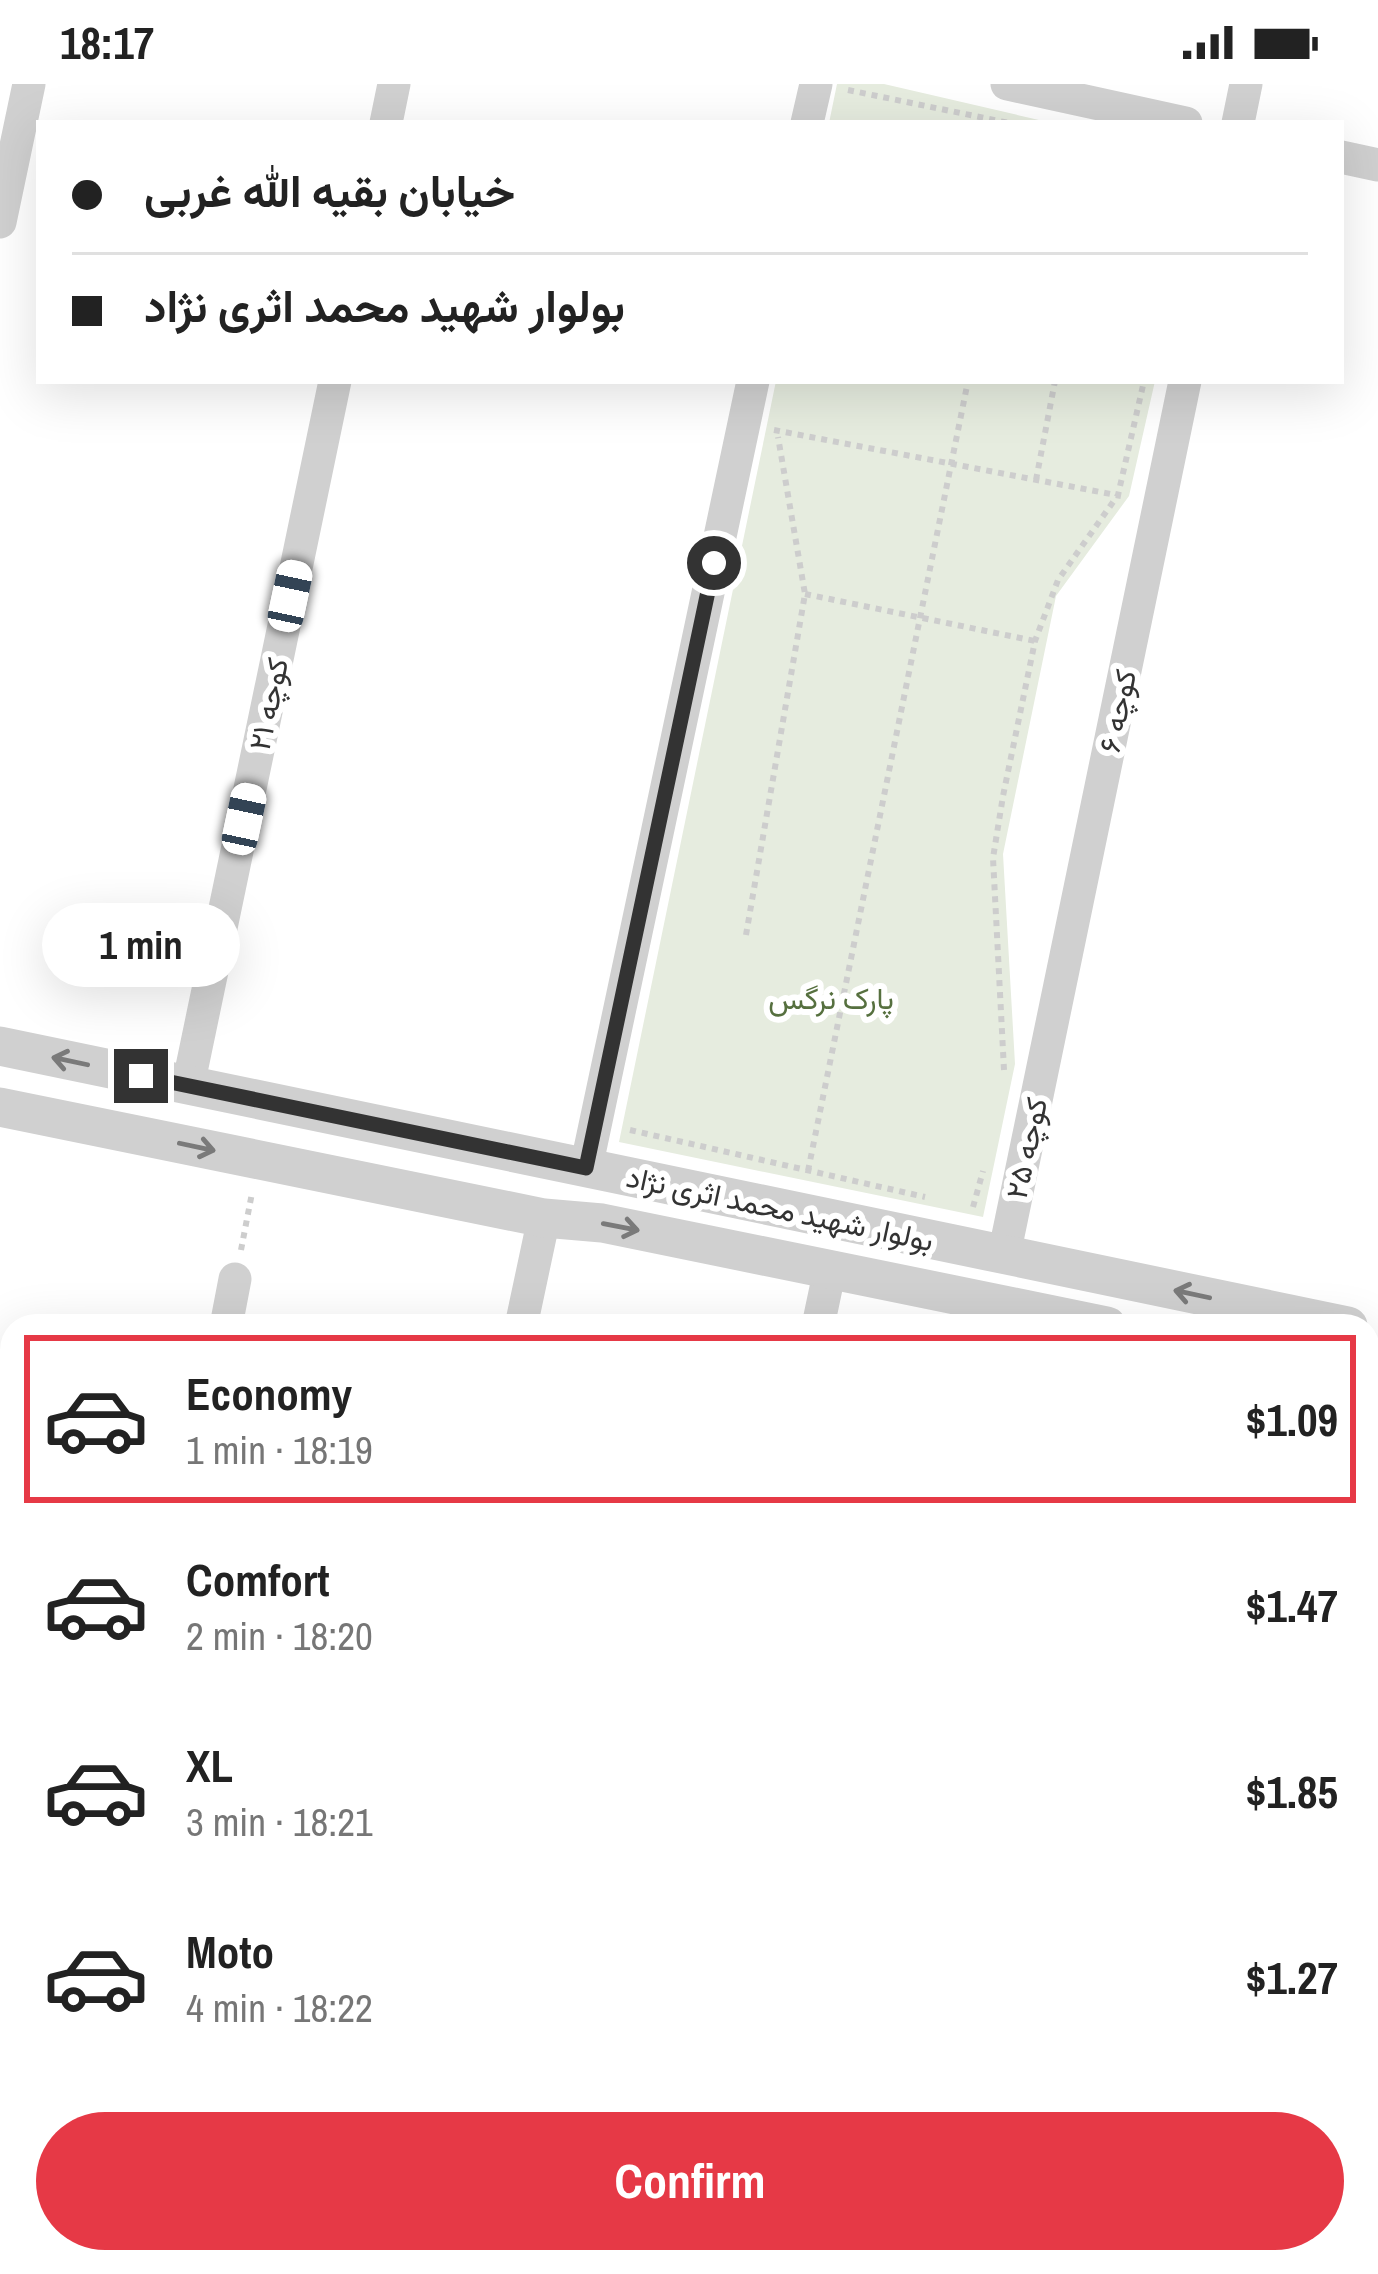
<!DOCTYPE html>
<html lang="en">
<head>
<meta charset="utf-8">
<style>
  body { margin:0; font-family:"Archivo Narrow",Vazirmatn,sans-serif; background:#f2f2f2; color:#222; height:100vh; display:flex; flex-direction:column; font-size:45px; white-space:nowrap }
  * { box-sizing:border-box; margin:0 }
  p { font-size:39px; color:#767676 }
  .icon { flex:none; width:66px; height:66px; fill:none; stroke:currentColor; stroke-width:2; stroke-linecap:round; stroke-linejoin:round }
  .map { position:relative; flex:1; overflow:hidden }
  .sheet { position:absolute; left:0px; top:1230px; width:1380px; height:960px; display:flex; flex-direction:column; background:#fff; border-radius:36px 36px 0 0; box-shadow:0 12px 48px #0002 }
  .sheet>* { flex:none }
  .banner { position:absolute; left:36px; top:36px; width:1308px; height:264px; border-radius:0px; box-shadow:0 12px 48px #0002; display:grid; align-content:center; height:264px; padding:0 36px; background:#fff }
  .end { position:absolute; width:54px; height:54px; margin:-27px; border:15px solid #333; background:#fff; box-shadow:0 0 0 6px #fff }
  .from { border-radius:50% }
  .bubble { position:absolute; height:84px; border-radius:42px; background:#fff; box-shadow:0 12px 48px #0002; font-size:39px; font-weight:800; line-height:84px; text-align:center }
  .car { position:absolute; width:36px; height:72px; margin:-36px -18px; border-radius:15px; box-shadow:0 0 9px 3px #0007; background:linear-gradient(#fff 24%,#345 0 40%,#fff 0 76%,#345 0 86%,#fff 0) }
  .banner b { display:flex; align-items:center; gap:42px; height:114px; font-size:45px }
  .banner b+b { border-top:3px solid #e0e0e0 }
  .banner i { width:30px; height:30px; background:#222 }
  ul { padding:21px 0 0; list-style:none }
  li { display:flex; align-items:center; gap:36px; height:168px; margin:0 24px 18px; padding:0 12px; border:6px solid transparent; border-radius:0px }
  li div { flex:1 }
  li b { display:block; font-size:45px }
  li em { font-style:normal; font-weight:800 }
  li.current { border-color:#e63946 }
  li>.icon { width:108px; height:108px; stroke-width:1.5 }
  .button { display:flex; gap:24px; margin-top:auto; padding:24px 36px }
  .button a { flex:1; height:138px; border-radius:72px; background:#e63946; color:#fff; font-size:48px; font-weight:800; line-height:138px; text-align:center }
  .status { display:flex; justify-content:space-between; align-items:center; height:84px; padding:0 60px; background:#fff; direction:ltr }
  .status svg { height:33px; fill:currentColor }
  .map>svg:first-child { display:block }
</style>
</head>
<body>
<div class="status"><b>18:17</b><svg viewBox="0 0 49 12"><path d="M0 12V9h3v3zM5 12V6h3v6zM10 12V3h3v9zM15 12V0h3v12zM26 1h20v11H26zM47 4h2v5h-2z"/></svg></div>
<div class="map">
<svg width="1378" height="2190" viewBox="0 0 1378 2190">
  <rect width="100%" height="100%" fill="#fff"/>
  <path fill="#e6ecdf" d="M 837,0 L 884,0 L 1052,39 L 829,39 Z
    M 776,297 L 1155,297 L 1129,412 L 1056,512 L 1003,770 L 1015,980 L 983,1133 L 619,1058 Z"/>
  <g fill="none" stroke-linecap="round" stroke-linejoin="round">
    <path stroke="#cdcdcd" stroke-width="6" stroke-dasharray="6 6" stroke-linecap="butt" d="M 848,6 L 1009,39
      M 774,346 L 1121,412
      M 1036,396 L 1055,297
      M 805,510 L 1035,557
      M 746,851 L 805,510 L 778,353
      M 1004,986 L 993,774 L 1003,712 L 1035,557 L 1058,496 L 1118,411 L 1144,297
      M 630,1046 L 925,1113
      M 808,1087 L 968,297
      M 973,1123 L 983,1087
      M 241,1166 L 252,1109"/>
    <path stroke="#d0d0d0" stroke-width="33" d="M 1007,0 L 1186,39
      M 386,39 L 394,0
      M 807,39 L 816,0
      M 1238,39 L 1246,0
      M 1341,73 L 1378,81
      M 0,138 L 29,0
      M 188,1002 L 335,297
      M 586,1084 L 753,297
      M 1004,1171 L 1185,297
      M 226,1242 L 235,1195
      M 521,1242 L 544,1134
      M 818,1242 L 830,1185
      M 0,1741 L 12,1743
      M 1368,1869 L 1378,1872
      M 1368,2132 L 1378,2093
      M 25,2190 L 28,2178
      M 326,2190 L 328,2178
      M 620,2190 L 623,2178
      M 875,2190 L 878,2178
      M 1035,2190 L 1038,2178
      M 1353,2190 L 1356,2178"/>
    <path stroke="#d0d0d0" stroke-width="39" d="M 0,962 L 1348,1242
      M 0,1023 L 544,1134 L 602,1139 L 1107,1242
      M 1368,1295 L 1378,1297"/>
  </g>
  <defs><path id="oneway-shaft" d="M-6 0H5M1.5-3L5.5 0L1.5 3" fill="none" stroke-width="1.6" stroke-linecap="round" stroke-linejoin="round" transform="scale(3)"/></defs>
  <g stroke="#7a7a7a">
    <use href="#oneway-shaft" transform="translate(70 977) rotate(-168)"/>
    <use href="#oneway-shaft" transform="translate(197 1063) rotate(12)"/>
    <use href="#oneway-shaft" transform="translate(621 1143) rotate(11)"/>
    <use href="#oneway-shaft" transform="translate(1192 1210) rotate(-168)"/>
  </g>
  <g fill="none" stroke-linecap="round" stroke-linejoin="round">
    <path stroke="#333" stroke-width="15" d="M 141,992 L 586,1084 L 714,479"/>
  </g>
  <g text-anchor="middle" dominant-baseline="central" stroke-width="12" stroke-linejoin="round" paint-order="stroke">
    <g font-size="30" fill="#333" stroke="#fff">
      <text transform="translate(268 620) rotate(-78)">کوچه ۲۱</text>
      <text transform="translate(1117 627) rotate(-78)">کوچه ۶</text>
      <text transform="translate(1026 1064) rotate(-78)">کوچه ۲۵</text>
      <text transform="translate(780 1124) rotate(12)">بولوار شهید محمد اثری نژاد</text>
    </g>
    <g font-size="30" fill="#56703f" stroke="#fff">
      <text x="831" y="914">پارک نرگس</text>
    </g>
  </g>
</svg>
<i class="end from" style="left:714px;top:479px"></i>
<i class="end" style="left:141px;top:992px"></i>
<div class="bubble" style="left:42px;top:819px;width:198px">1 min</div>
<i class="car" style="left:290px;top:512px;rotate:12deg"></i>
<i class="car" style="left:244px;top:735px;rotate:12deg"></i>
<div class="banner">
<b><i class="from"></i>خیابان بقیه الله غربی</b>
<b><i></i>بولوار شهید محمد اثری نژاد</b>
</div>
<section class="sheet">
<ul>
<li class="current"><svg class="icon" aria-label="car" viewBox="0 0 24 24"><path d="M5 17H2v-5l4-1 3-4h7l3 4 3 1v5h-3M9 17h6M6 11h13"/><circle cx="7" cy="17" r="2"/><circle cx="17" cy="17" r="2"/></svg><div><b>Economy</b><p>1 min · 18:19</p></div><em>$1.09</em></li>
<li><svg class="icon" aria-label="car" viewBox="0 0 24 24"><path d="M5 17H2v-5l4-1 3-4h7l3 4 3 1v5h-3M9 17h6M6 11h13"/><circle cx="7" cy="17" r="2"/><circle cx="17" cy="17" r="2"/></svg><div><b>Comfort</b><p>2 min · 18:20</p></div><em>$1.47</em></li>
<li><svg class="icon" aria-label="car" viewBox="0 0 24 24"><path d="M5 17H2v-5l4-1 3-4h7l3 4 3 1v5h-3M9 17h6M6 11h13"/><circle cx="7" cy="17" r="2"/><circle cx="17" cy="17" r="2"/></svg><div><b>XL</b><p>3 min · 18:21</p></div><em>$1.85</em></li>
<li><svg class="icon" aria-label="car" viewBox="0 0 24 24"><path d="M5 17H2v-5l4-1 3-4h7l3 4 3 1v5h-3M9 17h6M6 11h13"/><circle cx="7" cy="17" r="2"/><circle cx="17" cy="17" r="2"/></svg><div><b>Moto</b><p>4 min · 18:22</p></div><em>$1.27</em></li>
</ul>
<div class="button"><a>Confirm</a></div>
</section>
</div>
</body>
</html>
